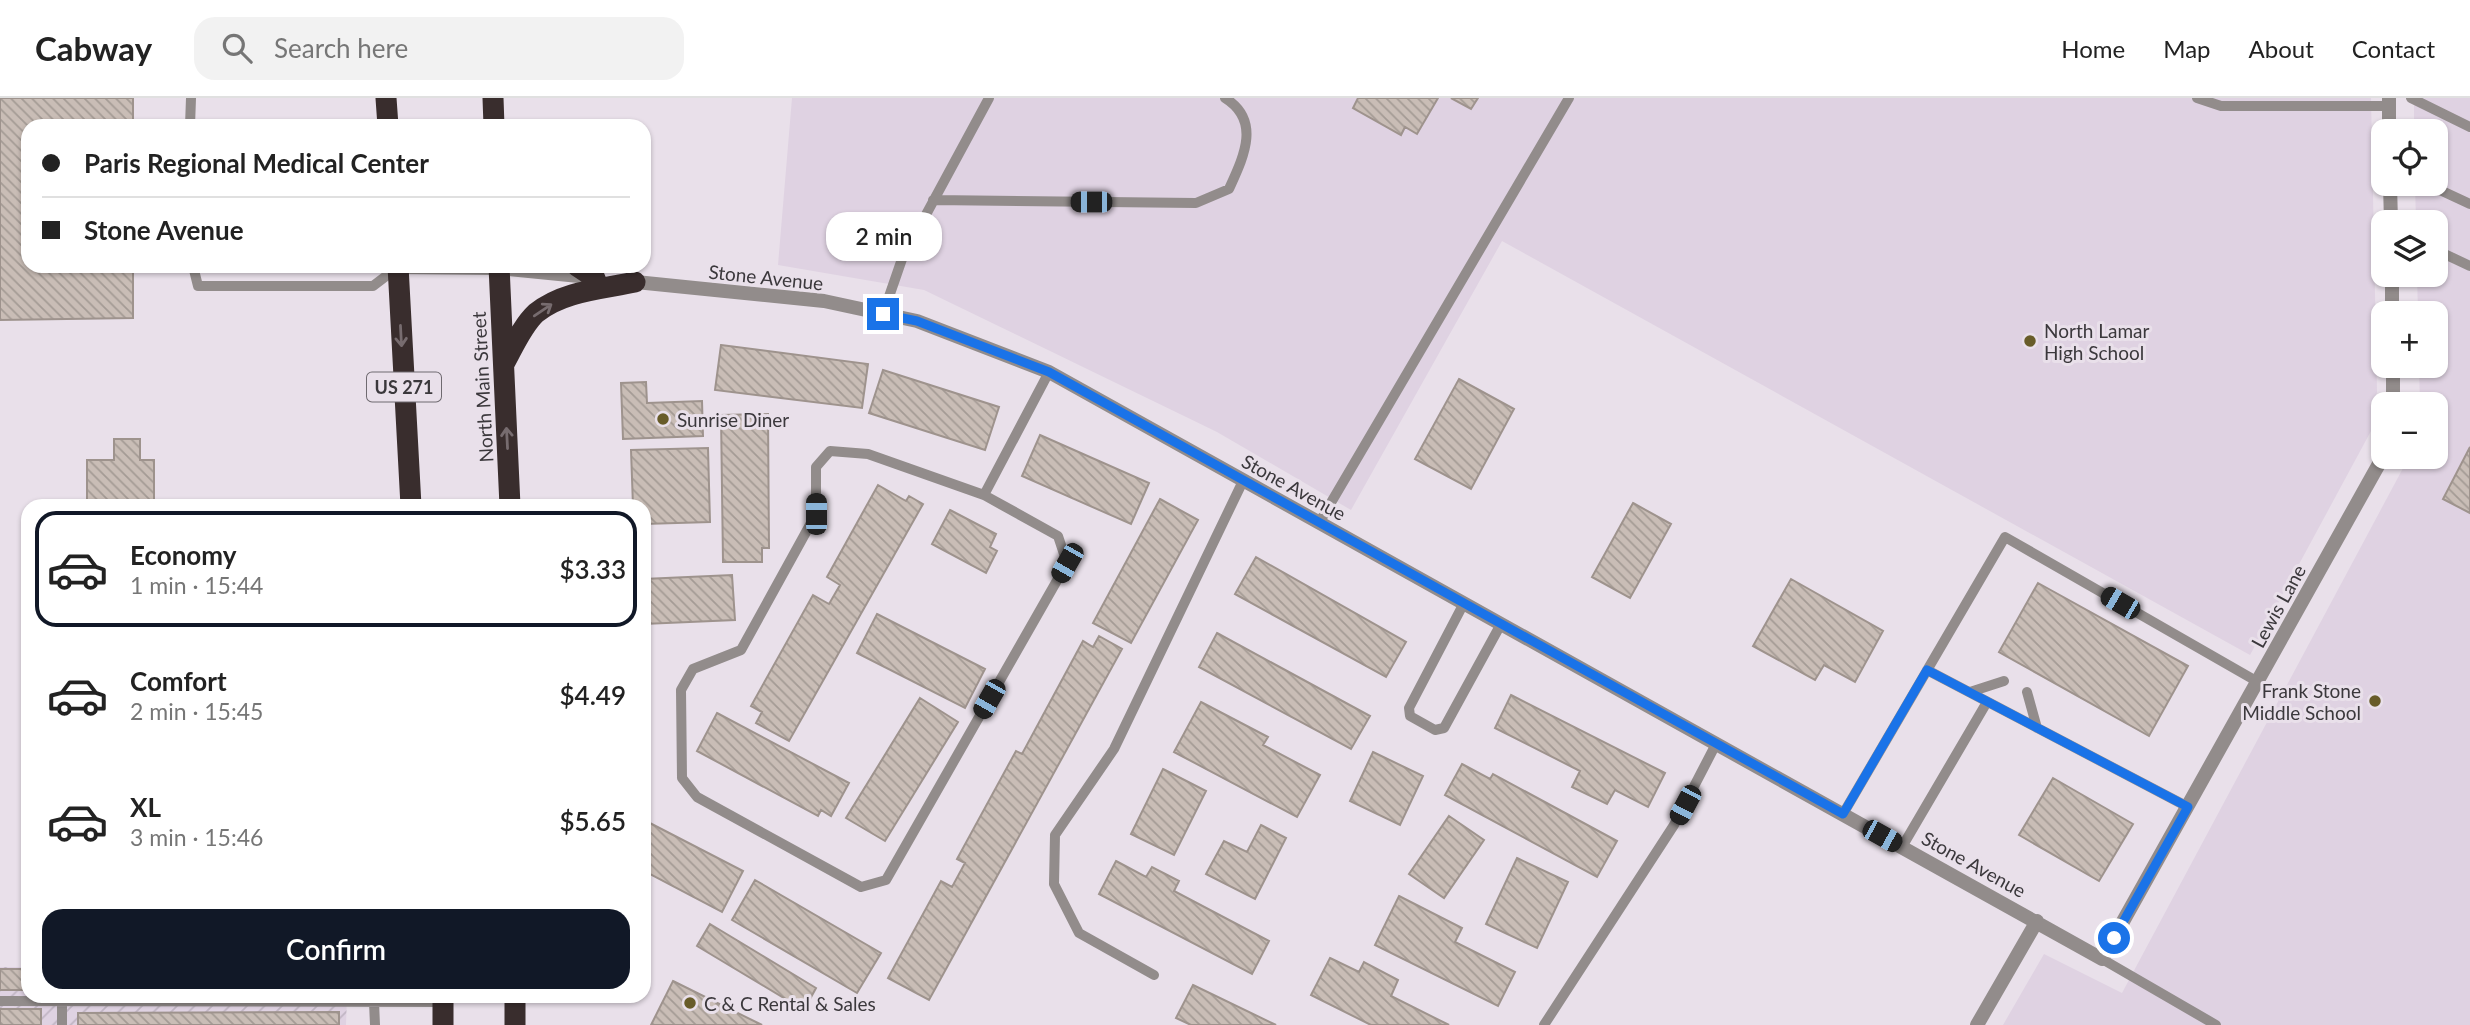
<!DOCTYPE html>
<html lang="en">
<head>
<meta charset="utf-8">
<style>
  body { margin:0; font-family:Lato,sans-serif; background:#f2f2f2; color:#222; height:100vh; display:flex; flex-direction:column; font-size:26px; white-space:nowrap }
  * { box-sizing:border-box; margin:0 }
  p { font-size:23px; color:#767676 }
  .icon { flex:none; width:38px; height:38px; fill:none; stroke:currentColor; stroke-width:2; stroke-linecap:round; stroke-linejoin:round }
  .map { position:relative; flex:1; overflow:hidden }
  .sheet { position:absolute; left:21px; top:401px; width:630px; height:504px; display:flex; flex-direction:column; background:#fff; border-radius:21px; box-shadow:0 2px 5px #0004 }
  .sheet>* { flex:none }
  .guide { position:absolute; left:21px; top:21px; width:630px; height:154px; border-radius:21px; box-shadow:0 2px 5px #0004; display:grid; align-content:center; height:154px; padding:0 21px; background:#fff }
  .controls { position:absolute; left:2371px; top:21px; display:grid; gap:14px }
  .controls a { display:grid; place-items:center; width:77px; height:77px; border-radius:14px; background:#fff; box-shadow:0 2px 5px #0004; font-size:35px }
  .end { position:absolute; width:32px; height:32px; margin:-16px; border:9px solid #1a73e8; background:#fff; box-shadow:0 0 0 4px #fff }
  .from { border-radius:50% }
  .bubble { position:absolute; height:49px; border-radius:21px; background:#fff; box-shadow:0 2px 5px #0004; font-size:23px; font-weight:600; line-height:49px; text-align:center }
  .car { position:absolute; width:21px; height:42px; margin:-21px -10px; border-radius:9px; box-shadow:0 0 5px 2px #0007; background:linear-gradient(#222 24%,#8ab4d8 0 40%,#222 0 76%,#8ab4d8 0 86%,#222 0) }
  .guide b { display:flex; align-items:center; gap:24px; height:66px; font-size:26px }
  .guide b+b { border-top:2px solid #e0e0e0 }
  .guide i { width:18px; height:18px; background:#222 }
  ul { padding:12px 0 0; list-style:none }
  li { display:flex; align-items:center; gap:21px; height:116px; margin:0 14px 10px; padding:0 7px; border:4px solid transparent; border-radius:21px }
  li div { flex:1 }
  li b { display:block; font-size:26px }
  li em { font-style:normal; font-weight:600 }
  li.current { border-color:#111827 }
  li>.icon { width:63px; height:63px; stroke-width:1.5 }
  .primary-button { display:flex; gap:14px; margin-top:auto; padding:14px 21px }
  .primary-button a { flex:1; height:80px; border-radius:21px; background:#111827; color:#fff; font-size:28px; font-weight:600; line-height:80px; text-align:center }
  header { display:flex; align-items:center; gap:42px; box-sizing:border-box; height:98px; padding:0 35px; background:#fff; border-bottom:2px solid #e0e0e0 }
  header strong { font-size:33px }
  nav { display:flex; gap:38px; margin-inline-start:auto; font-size:24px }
  .search { width:490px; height:63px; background:#f2f2f2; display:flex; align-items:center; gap:18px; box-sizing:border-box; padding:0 24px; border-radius:21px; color:#767676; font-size:26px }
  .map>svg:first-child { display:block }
</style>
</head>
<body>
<header>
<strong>Cabway</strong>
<div class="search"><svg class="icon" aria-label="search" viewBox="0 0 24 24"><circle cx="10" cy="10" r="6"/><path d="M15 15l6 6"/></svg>Search here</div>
<nav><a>Home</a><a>Map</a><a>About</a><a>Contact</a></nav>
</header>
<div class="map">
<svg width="2470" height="927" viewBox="0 0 2470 927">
  <defs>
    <pattern id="industrial-furrows" width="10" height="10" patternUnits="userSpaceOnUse" patternTransform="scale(1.75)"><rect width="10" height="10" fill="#dfd2e2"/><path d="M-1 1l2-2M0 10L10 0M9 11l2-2" fill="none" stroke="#c0b5c3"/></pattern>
    <pattern id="building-back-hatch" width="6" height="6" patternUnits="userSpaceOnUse" patternTransform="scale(1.75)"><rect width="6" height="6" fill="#c9bdb6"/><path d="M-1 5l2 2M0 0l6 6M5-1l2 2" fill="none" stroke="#a49b95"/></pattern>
  </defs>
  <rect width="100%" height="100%" fill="#e9e0ea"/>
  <path fill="#dfd2e2" d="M 792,0 L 2371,0 L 2377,294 L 2371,333 L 2250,557 L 1502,143 L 1351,412 L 1217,334 L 924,192 L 778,167 Z
    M 2414,0 L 2470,0 L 2470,927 L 2003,927 L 2044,856 L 2122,895 L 2409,359 L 2436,359 L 2436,306 L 2420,306 L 2419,268 L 2436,268 L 2436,215 L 2418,215 L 2417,177 L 2436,177 L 2436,124 L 2416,124 L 2415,86 L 2436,86 L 2436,33 L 2414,33 Z"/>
  <path fill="url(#industrial-furrows)" d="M 0,869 L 28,869 L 28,898 L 347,898 L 346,927 L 0,927 Z"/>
  <path fill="url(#building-back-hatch)" stroke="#9e938d" stroke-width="2" d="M 0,0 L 133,0 L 133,28 L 28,28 L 28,168 L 133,168 L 133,220 L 0,222 Z
    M 1358,0 L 1438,0 L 1417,36 L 1405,29 L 1401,37 L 1353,10 Z
    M 1451,0 L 1478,0 L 1471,11 Z
    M 721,247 L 868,266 L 862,310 L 715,292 Z
    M 883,272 L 999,309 L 985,352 L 869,315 Z
    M 1459,281 L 1514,311 L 1471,391 L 1415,361 Z
    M 646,284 L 647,305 L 702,303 L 703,338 L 623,341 L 621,285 Z
    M 768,316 L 769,450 L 762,450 L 762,464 L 723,464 L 721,317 Z
    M 1040,337 L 1149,385 L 1131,426 L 1022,378 Z
    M 114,341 L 140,341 L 140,362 L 154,362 L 154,408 L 87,408 L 87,362 L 114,362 Z
    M 2470,349 L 2470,415 L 2443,401 Z
    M 708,350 L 710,424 L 644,426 L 644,408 L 633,408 L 631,352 Z
    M 878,387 L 906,403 L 909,398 L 923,406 L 789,643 L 756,625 L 762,614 L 751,608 L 813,497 L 829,506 L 840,487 L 827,479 Z
    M 1160,401 L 1198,422 L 1131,545 L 1093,525 Z
    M 1633,405 L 1671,426 L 1630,500 L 1592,479 Z
    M 950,412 L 996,436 L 990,449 L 997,453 L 986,475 L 932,446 Z
    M 1256,459 L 1406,544 L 1386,579 L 1235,496 Z
    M 732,477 L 735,522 L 644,526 L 644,481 Z
    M 1791,481 L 1883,533 L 1855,584 L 1824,567 L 1815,582 L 1753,548 Z
    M 2038,485 L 2188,568 L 2149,638 L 1999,554 Z
    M 877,516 L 985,571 L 965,610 L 857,555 Z
    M 1217,535 L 1370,618 L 1351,651 L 1199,569 Z
    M 1099,538 L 1122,551 L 929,902 L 888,880 L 941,783 L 952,789 L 965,765 L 957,761 L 1016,653 L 1022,656 L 1083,543 L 1093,549 Z
    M 1511,597 L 1665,675 L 1648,709 L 1615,692 L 1607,706 L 1572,689 L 1580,673 L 1495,630 Z
    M 920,600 L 958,624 L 885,743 L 846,720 Z
    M 1201,604 L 1268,639 L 1263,647 L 1320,677 L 1297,719 L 1174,654 Z
    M 717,615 L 849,685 L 831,718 L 821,712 L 818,718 L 697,653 Z
    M 1373,654 L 1423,678 L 1400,727 L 1350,703 Z
    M 1462,666 L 1490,681 L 1493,676 L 1617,743 L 1597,779 L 1445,697 Z
    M 1163,671 L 1206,693 L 1174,757 L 1131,736 Z
    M 2053,680 L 2133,726 L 2099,783 L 2019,737 Z
    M 1449,718 L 1484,742 L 1444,800 L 1409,776 Z
    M 644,722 L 743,773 L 722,814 L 644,773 Z
    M 1261,727 L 1286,740 L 1255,801 L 1206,776 L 1224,743 L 1247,754 Z
    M 1517,760 L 1568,784 L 1537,850 L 1486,826 Z
    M 1116,763 L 1146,779 L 1152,769 L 1179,783 L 1174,793 L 1269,843 L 1252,876 L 1099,796 Z
    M 755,782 L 881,855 L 857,895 L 732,822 Z
    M 1399,798 L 1462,830 L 1455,844 L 1515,874 L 1498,908 L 1375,847 Z
    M 710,826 L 816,890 L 804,912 L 697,848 Z
    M 1330,860 L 1359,874 L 1364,864 L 1398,882 L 1391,898 L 1449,927 L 1371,927 L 1311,897 Z
    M 0,871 L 25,871 L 25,892 L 0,892 Z
    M 673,883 L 762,927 L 651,927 Z
    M 1193,887 L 1276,927 L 1191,927 L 1176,920 Z
    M 0,911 L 41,911 L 41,927 L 0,927 Z
    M 339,914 L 339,927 L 78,927 L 78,915 Z"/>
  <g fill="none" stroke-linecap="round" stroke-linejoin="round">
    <path stroke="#928c8b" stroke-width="10" d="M 2197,0 L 2221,8 L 2389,8
      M 2411,0 L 2470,29
      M 190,28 L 191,0
      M 2427,86 L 2470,106
      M 933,102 L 1196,105 L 1229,91 C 1243,60 1262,23 1225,0
      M 2436,152 L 2470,168
      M 193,168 L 198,188 L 373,188 L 398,169
      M 883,216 L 902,161 L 989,0
      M 830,353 L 868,356 L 984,397 L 1058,438 L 1067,465 L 886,782 L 861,789 L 697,699 L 682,680 L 681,592 L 693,571 L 741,552 L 816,416 L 816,369 Z
      M 984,397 L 1049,274
      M 1319,425 L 1569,0
      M 1464,505 L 1409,610 L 1410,618 L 1435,632 L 1444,630 L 1501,526
      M 1927,572 L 2188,709
      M 1970,594 L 2004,583
      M 2027,594 L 2037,630
      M 1843,716 L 2005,439 L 2258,584
      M 1902,749 L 1987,604
      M 2102,861 L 2216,927
      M 1154,877 L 1079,835 L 1054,786 L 1055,737 L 1114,651 L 1243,383
      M 0,903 L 444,904
      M 374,904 L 375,927
      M 62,927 L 62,903
      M 1544,927 L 1674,727 L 1716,646"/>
    <path stroke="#928c8b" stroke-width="14" d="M 2389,0 L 2389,33
      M 2390,86 L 2391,124
      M 398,169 L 499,170 L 589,179
      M 2392,177 L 2392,215
      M 626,183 L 824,203 L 917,223 L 1049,274 L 2102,861 L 2384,357
      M 2393,268 L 2393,306
      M 1977,927 L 2037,823"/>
    <path stroke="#392d2d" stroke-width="21" d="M 386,0 L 388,28
      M 493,0 L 494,28
      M 398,168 L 411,408
      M 499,168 L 510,408
      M 577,168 L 595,180
      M 504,266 C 513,250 522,228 536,215 C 563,193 602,191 635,184
      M 443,927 L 443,898
      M 515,927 L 515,898"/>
  </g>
  <defs><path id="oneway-shaft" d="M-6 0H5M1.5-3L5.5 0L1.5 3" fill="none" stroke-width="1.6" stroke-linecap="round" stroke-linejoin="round" transform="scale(1.75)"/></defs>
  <g stroke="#776c6f">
    <use href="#oneway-shaft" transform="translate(543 212) rotate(-34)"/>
    <use href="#oneway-shaft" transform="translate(401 238) rotate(87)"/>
    <use href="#oneway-shaft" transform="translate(507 340) rotate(-93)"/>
  </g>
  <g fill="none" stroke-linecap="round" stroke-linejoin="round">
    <path stroke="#1a73e8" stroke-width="9" d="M 883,216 L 917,223 L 1049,274 L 1843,716 L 1927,572 L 2188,709 L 2114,840"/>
  </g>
  <g fill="#685c29" stroke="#e9e0ea" stroke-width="2.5">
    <circle cx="2030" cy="243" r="7"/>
    <circle cx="663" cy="321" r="7"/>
    <circle cx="2375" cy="603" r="7"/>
    <circle cx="690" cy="905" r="7"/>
  </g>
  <g text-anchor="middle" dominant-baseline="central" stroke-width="6" stroke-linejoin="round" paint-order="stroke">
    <rect fill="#e9e0ea" stroke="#6f6a70" stroke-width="2" x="367" y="274.5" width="74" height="29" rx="5"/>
    <g font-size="18" font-weight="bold" fill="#3b383c">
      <text x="404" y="289">US 271</text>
    </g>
    <g font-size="19" fill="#3b383c" stroke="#e9e0ea">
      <text transform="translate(766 179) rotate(6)">Stone Avenue</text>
      <text transform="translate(482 289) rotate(-93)">North Main Street</text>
      <text transform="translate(1294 389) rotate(29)">Stone Avenue</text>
      <text transform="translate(2278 508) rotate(-61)">Lewis Lane</text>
      <text transform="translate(1974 766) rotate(29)">Stone Avenue</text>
    </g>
    <g font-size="19" fill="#3b383c" stroke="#e9e0ea" text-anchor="start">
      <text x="2044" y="232">North Lamar<tspan x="2044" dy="22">High School</tspan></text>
      <text x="677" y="321">Sunrise Diner</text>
      <text x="2361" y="592" text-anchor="end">Frank Stone<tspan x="2361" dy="22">Middle School</tspan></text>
      <text x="704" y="905">C &amp; C Rental &amp; Sales</text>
    </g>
  </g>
</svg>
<div class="controls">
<a><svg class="icon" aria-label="locate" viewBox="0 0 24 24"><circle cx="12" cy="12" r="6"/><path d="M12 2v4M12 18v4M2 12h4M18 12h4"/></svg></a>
<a><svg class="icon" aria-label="layers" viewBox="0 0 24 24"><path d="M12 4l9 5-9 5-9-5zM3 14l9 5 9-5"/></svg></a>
<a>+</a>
<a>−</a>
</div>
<i class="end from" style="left:2114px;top:840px"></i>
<i class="end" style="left:883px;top:216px"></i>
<div class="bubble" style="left:826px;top:114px;width:116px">2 min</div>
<i class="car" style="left:1091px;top:104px;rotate:270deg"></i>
<i class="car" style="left:816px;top:416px;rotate:0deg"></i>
<i class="car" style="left:1067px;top:465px;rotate:210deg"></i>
<i class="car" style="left:2120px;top:505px;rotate:300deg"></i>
<i class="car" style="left:989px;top:601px;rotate:210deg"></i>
<i class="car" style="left:1685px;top:707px;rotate:208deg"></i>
<i class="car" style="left:1882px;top:738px;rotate:119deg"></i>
<div class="guide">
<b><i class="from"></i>Paris Regional Medical Center</b>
<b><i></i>Stone Avenue</b>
</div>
<section class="sheet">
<ul>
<li class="current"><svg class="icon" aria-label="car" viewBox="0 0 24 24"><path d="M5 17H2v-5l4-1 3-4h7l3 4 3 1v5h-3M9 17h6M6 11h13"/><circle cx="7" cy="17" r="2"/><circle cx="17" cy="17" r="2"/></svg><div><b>Economy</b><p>1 min · 15:44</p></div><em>$3.33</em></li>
<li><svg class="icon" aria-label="car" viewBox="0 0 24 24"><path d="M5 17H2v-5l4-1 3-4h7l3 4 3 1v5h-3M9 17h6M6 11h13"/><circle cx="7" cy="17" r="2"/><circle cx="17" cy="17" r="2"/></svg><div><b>Comfort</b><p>2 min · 15:45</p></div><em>$4.49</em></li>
<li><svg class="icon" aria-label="car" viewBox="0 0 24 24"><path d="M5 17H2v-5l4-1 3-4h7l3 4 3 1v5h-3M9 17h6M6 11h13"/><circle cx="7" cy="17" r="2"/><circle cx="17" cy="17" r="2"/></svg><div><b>XL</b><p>3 min · 15:46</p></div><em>$5.65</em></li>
</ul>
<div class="primary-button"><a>Confirm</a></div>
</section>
</div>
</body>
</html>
